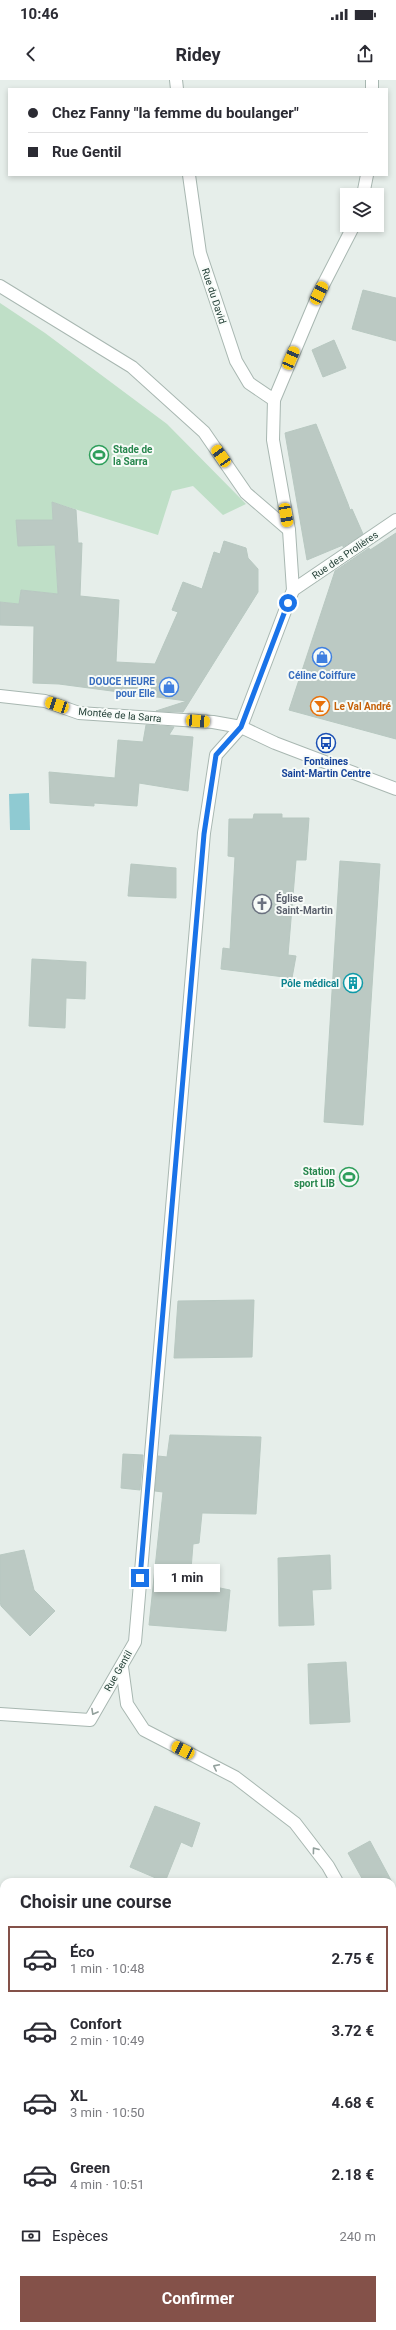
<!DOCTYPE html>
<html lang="fr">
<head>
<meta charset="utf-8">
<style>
  body { margin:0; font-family:Roboto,sans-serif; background:#f2f2f3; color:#2b2b33; height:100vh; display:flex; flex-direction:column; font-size:15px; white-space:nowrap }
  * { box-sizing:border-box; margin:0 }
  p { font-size:13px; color:#7c7c81 }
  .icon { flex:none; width:22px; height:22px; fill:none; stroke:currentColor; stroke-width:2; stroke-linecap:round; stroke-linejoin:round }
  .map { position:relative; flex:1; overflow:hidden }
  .drawer { position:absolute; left:0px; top:1798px; width:396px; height:452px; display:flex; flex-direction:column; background:#fff; border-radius:12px 12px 0 0; box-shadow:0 2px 6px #0003 }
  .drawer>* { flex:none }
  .banner { position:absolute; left:8px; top:8px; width:380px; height:88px; border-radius:0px; box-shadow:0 2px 6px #0003; display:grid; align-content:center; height:88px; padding:0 20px; background:#fff }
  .tools { position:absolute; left:340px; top:108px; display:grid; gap:8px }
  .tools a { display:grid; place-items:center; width:44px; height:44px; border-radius:0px; background:#fff; box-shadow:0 2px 6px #0003; font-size:20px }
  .end { position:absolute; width:18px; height:18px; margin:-9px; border:5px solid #1a73e8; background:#fff; box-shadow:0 0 0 2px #fff }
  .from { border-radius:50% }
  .bubble { position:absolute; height:28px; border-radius:0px; background:#fff; box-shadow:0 2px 6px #0003; font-size:13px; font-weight:700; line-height:28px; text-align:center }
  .car { position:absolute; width:12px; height:24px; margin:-12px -6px; border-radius:5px; box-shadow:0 0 3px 1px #0007; background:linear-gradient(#f5c518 24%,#345 0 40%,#f5c518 0 76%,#345 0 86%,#f5c518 0) }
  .banner b { display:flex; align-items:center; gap:14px; height:38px; font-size:15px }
  .banner b+b { border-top:1px solid #e1e1e2 }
  .banner i { width:10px; height:10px; background:#2b2b33 }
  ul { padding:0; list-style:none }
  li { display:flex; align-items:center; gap:12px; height:66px; margin:0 8px 6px; padding:0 12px; border:2px solid transparent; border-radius:0px }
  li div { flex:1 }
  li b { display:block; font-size:15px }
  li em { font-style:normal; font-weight:700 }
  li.current { border-color:#845149 }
  li>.icon { width:36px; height:36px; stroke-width:1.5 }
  h2 { padding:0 20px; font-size:18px; line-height:48px }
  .pay { display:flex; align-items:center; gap:10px; height:44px; padding:0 20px; font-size:15px }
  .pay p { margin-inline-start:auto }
  .button { display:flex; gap:8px; margin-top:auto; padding:8px 20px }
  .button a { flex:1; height:46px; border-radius:0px; background:#845149; color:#fff; font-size:16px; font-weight:700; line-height:46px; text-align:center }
  .status { display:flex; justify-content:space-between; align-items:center; height:28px; padding:0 20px; background:#fff; direction:ltr }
  .status svg { height:11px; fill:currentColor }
  header { display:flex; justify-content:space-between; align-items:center; height:52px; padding:0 20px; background:#fff; font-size:18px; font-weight:700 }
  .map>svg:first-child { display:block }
</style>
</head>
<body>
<div class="status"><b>10:46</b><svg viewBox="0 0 49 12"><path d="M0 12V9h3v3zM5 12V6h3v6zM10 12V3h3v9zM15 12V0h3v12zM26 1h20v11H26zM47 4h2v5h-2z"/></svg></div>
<header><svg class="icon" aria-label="back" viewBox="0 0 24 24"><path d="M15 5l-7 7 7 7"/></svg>Ridey<svg class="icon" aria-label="share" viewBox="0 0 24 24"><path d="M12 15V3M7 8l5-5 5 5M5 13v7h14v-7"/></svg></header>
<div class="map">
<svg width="396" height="2250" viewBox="0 0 396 2250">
  <rect width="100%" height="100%" fill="#e6eeea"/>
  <path fill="#bfdfc7" d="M 0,223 L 45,253 L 167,344 L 246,424 L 223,435 L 193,406 L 172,411 L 158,455 L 52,422 L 58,514 L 21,510 L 19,524 L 0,522 Z"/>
  <path fill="#8fcad2" d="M 29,713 L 30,750 L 10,750 L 9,714 Z"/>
  <path fill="#bbc9c3" stroke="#b8c8c1" d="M 363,210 L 396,218 L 396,261 L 352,249 Z
    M 334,260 L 346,288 L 323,297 L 312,270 Z
    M 316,344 L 348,424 L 350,430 L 352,429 L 363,454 L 343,467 L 343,465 L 307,480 L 285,353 Z
    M 52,422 L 76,430 L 78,463 L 82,463 L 80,516 L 119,520 L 116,582 L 155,584 L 178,532 L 172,530 L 183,502 L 202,509 L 214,472 L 220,474 L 224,461 L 246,468 L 248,478 L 258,489 L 258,512 L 183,632 L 156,631 L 187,621 L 59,604 L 33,603 L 34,546 L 0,545 L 0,522 L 19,524 L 21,510 L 58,514 L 55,465 L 18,466 L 16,440 L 53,440 Z
    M 396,453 L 396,659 L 289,630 L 335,491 L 369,468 L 370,470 Z
    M 146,645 L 174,647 L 169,655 L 193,657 L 188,711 L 139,703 L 137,726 L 94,723 L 94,726 L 50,723 L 49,692 L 115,698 L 118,660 L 143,662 Z
    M 254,734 L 282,734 L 282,738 L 309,738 L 306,780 L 296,780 L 288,875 L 296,876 L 292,898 L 221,889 L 223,868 L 230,869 L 235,777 L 228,776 L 229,739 L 253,739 Z
    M 340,781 L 380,784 L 363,1045 L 324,1042 Z
    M 131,784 L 176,788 L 176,818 L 128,816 Z
    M 32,879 L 86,882 L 85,919 L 66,918 L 65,948 L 29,946 Z
    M 254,1220 L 252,1277 L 174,1278 L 178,1221 Z
    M 170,1355 L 261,1357 L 256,1434 L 202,1433 L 199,1463 L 193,1464 L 190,1502 L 230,1510 L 226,1551 L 149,1545 L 163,1412 L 155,1411 L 158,1376 L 167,1377 Z
    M 123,1374 L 143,1375 L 140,1410 L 121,1408 Z
    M 24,1470 L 34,1510 L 55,1531 L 30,1556 L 1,1526 L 0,1521 L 0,1475 Z
    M 330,1475 L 331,1509 L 312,1510 L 314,1545 L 279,1546 L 278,1478 Z
    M 346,1582 L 350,1642 L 310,1644 L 308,1584 Z
    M 155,1726 L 200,1743 L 192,1767 L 181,1762 L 165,1802 L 130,1787 Z
    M 370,1761 L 392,1802 L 364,1802 L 348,1773 Z"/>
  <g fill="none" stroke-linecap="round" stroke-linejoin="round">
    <g stroke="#a8b7b1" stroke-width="14">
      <path id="minor" d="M 176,0 L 177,9
        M 189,95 L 200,173 L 236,281 L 249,303 L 274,320
        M 0,206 L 132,287 L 204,352 L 246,413 L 289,450
        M 293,510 L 396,440
        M 0,616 L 45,621 L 79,633 L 213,642 L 241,647
        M 122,1587 L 127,1624 L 144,1650 L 235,1697 L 295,1743 L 328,1786 L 337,1802
        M 0,1634 L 90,1640 L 135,1562 L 204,753 L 216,675 L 241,647
        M 392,1897 L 396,1903
        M 392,2216 L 396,2199
        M 384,2250 L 385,2246"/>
    </g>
    <g stroke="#a8b7b1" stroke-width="14">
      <path id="tertiary" d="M 372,0 L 372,9
        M 363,115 L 367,95
        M 354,145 L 319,213 L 274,320 L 273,360 L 289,450 L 293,510 L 241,647 L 275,663 L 396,709"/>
    </g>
    <use href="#minor" stroke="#fff" stroke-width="12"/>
    <use href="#tertiary" stroke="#fff" stroke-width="12"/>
  </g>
  <defs><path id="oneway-chevron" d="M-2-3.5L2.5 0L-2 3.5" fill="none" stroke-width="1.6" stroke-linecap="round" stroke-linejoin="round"/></defs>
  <g stroke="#92a09c">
    <use href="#oneway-chevron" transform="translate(94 1632) rotate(119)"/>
    <use href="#oneway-chevron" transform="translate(216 1687) rotate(-153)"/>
    <use href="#oneway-chevron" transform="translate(315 1770) rotate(-127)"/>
  </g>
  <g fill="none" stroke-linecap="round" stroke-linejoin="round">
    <path stroke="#1a73e8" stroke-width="5" d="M 140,1498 L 204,754 L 216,675 L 241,647 L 288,523"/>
  </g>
  <defs>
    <g id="stadium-ring" transform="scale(1)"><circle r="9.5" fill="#f7fbf8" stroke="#2e9e5b" stroke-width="1.5"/><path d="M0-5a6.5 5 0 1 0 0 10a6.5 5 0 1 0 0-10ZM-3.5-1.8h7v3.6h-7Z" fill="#2e9e5b"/></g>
    <g id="shop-ring" transform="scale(1)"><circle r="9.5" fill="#f7fbf8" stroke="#3f7fe0" stroke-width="1.5"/><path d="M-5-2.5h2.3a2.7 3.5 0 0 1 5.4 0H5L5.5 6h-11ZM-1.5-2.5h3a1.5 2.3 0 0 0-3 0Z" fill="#3f7fe0"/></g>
    <g id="bar-ring" transform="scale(1)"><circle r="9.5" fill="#f7fbf8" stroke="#e8710a" stroke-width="1.5"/><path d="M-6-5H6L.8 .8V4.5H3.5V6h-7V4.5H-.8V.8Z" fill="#e8710a"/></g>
    <g id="bus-ring" transform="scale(1)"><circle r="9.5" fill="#f7fbf8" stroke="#1a4fb4" stroke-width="1.5"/><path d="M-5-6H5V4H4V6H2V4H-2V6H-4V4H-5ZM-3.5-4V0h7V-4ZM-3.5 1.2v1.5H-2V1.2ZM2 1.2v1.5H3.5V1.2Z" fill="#1a4fb4"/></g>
    <g id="church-ring" transform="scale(1)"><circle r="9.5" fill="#f7fbf8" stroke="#6b7280" stroke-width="1.5"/><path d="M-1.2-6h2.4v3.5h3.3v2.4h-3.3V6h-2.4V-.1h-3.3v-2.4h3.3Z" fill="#6b7280"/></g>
    <g id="building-ring" transform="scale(1)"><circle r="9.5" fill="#f7fbf8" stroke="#0f9aa8" stroke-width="1.5"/><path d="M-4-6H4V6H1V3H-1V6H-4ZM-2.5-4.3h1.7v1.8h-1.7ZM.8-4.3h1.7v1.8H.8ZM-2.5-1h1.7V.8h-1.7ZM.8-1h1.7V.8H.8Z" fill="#0f9aa8"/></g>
  </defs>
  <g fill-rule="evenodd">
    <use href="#stadium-ring" x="99" y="375"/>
    <use href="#shop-ring" x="322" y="577"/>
    <use href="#shop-ring" x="169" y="607"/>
    <use href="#bar-ring" x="320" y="626"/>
    <use href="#bus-ring" x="326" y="663"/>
    <use href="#church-ring" x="262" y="824"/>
    <use href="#building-ring" x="353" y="903"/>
    <use href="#stadium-ring" x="349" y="1097"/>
  </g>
  <g text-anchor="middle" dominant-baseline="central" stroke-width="4" stroke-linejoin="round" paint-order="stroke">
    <g font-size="10" fill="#254138" stroke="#f7fbf8">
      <text transform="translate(214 216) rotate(72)">Rue du David</text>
      <text transform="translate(345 475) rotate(-34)">Rue des Prolières</text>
      <text transform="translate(120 635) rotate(5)">Montée de la Sarra</text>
      <text transform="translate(118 1591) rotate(-60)">Rue Gentil</text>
    </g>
    <g font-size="10" font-weight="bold" fill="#27864d" stroke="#f7fbf8" text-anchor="start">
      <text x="113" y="369">Stade de<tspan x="113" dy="12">la Sarra</tspan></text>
      <text x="335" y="1091" text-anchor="end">Station<tspan x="335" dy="12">sport LIB</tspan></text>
    </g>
    <g font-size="10" font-weight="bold" fill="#366cbe" stroke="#f7fbf8">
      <text x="322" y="595">Céline Coiffure</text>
      <text x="155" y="601" text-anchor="end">DOUCE HEURE<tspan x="155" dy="12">pour Elle</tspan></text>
    </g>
    <g font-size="10" font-weight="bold" fill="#c56008" stroke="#f7fbf8" text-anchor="start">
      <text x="334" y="626">Le Val André</text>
    </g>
    <g font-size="10" font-weight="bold" fill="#164399" stroke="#f7fbf8">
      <text x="326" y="681">Fontaines<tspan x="326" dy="12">Saint-Martin Centre</tspan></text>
    </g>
    <g font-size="10" font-weight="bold" fill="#5b616d" stroke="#f7fbf8" text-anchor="start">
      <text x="276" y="818">Église<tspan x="276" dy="12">Saint-Martin</tspan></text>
    </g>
    <g font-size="10" font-weight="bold" fill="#0d838f" stroke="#f7fbf8" text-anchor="end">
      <text x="339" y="903">Pôle médical</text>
    </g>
  </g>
</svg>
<div class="tools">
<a><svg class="icon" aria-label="layers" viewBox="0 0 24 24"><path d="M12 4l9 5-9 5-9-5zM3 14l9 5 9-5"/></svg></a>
</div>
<i class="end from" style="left:288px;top:523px"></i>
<i class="end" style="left:140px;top:1498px"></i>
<div class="bubble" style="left:154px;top:1484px;width:66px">1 min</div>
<i class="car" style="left:319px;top:213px;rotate:27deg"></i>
<i class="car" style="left:291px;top:278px;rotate:23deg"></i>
<i class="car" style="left:221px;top:376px;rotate:325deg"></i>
<i class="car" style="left:286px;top:435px;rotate:170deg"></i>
<i class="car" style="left:57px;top:625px;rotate:289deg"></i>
<i class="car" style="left:198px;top:641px;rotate:94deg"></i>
<i class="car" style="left:183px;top:1670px;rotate:297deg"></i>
<div class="banner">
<b><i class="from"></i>Chez Fanny &quot;la femme du boulanger&quot;</b>
<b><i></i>Rue Gentil</b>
</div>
<section class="drawer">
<h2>Choisir une course</h2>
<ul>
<li class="current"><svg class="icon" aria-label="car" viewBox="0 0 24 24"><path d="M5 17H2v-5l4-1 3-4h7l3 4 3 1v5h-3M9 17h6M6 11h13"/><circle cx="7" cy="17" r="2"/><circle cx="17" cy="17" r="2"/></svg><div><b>Éco</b><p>1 min · 10:48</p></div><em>2.75 €</em></li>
<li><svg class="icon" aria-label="car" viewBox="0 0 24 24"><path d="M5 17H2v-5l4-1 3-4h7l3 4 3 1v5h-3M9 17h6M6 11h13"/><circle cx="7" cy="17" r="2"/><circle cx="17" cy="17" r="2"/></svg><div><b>Confort</b><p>2 min · 10:49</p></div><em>3.72 €</em></li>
<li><svg class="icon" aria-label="car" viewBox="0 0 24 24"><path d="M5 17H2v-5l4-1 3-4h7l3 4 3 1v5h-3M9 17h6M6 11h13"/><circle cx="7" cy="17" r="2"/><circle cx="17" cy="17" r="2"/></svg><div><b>XL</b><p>3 min · 10:50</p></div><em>4.68 €</em></li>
<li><svg class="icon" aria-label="car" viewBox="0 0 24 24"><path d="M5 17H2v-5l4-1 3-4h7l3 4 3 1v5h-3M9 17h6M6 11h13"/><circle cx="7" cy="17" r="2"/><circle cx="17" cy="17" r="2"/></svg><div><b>Green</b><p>4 min · 10:51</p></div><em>2.18 €</em></li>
</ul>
<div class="pay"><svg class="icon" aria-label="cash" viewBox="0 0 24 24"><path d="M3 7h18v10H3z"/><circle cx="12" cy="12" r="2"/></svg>Espèces<p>240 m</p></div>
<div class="button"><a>Confirmer</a></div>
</section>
</div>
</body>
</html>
